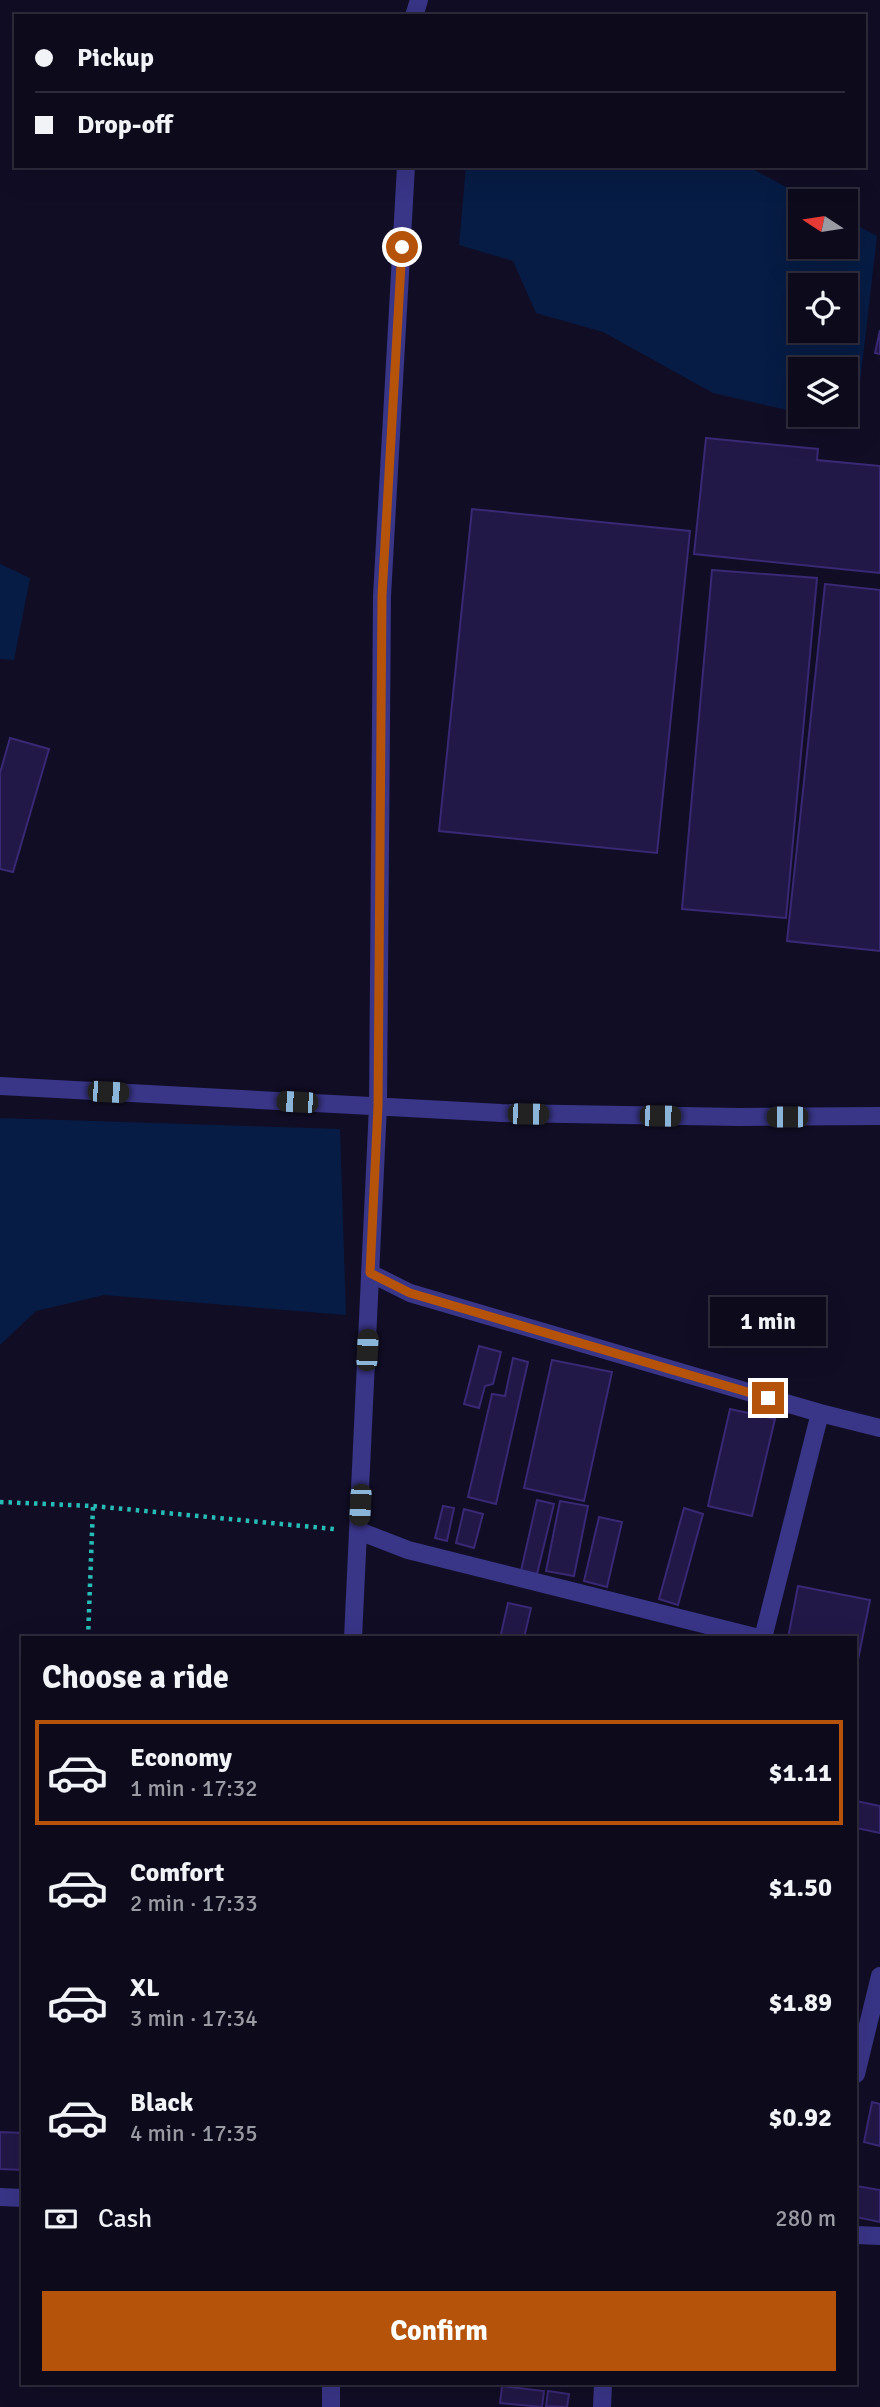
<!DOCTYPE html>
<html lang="en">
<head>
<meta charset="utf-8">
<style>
  body { margin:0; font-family:Signika,sans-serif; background:#161325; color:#f1f3f6; height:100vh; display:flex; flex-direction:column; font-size:26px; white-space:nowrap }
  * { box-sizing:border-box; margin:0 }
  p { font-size:23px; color:#9a9aa3 }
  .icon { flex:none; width:38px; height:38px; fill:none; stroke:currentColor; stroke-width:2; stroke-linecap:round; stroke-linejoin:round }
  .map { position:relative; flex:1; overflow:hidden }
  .details { position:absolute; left:21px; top:1636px; width:836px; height:749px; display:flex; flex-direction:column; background:#0d0a1c; border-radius:0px; box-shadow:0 7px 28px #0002,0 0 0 2px #2d2b3b }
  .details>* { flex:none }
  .hud { position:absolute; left:14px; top:14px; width:852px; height:154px; border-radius:0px; box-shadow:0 7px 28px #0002,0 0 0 2px #2d2b3b; display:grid; align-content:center; height:154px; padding:0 21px; background:#0d0a1c }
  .needle { width:46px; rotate:282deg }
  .controls { position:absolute; left:788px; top:189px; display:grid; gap:14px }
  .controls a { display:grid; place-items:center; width:70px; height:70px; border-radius:0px; background:#0d0a1c; box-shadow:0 7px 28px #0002,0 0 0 2px #2d2b3b; font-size:35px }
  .end { position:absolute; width:32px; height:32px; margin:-16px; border:9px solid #b45309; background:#fff; box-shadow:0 0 0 4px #fff }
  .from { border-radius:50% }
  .bubble { position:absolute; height:49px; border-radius:0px; background:#0d0a1c; box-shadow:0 7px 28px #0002,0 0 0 2px #2d2b3b; font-size:23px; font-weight:800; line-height:49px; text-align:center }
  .car { position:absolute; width:21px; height:42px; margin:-21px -10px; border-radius:9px; box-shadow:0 0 5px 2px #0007; background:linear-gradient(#222 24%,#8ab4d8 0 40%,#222 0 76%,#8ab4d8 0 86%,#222 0) }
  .hud b { display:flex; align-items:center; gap:24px; height:66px; font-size:26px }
  .hud b+b { border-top:2px solid #2d2b3b }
  .hud i { width:18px; height:18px; background:#f1f3f6 }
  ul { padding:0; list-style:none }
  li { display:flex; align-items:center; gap:21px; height:105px; margin:0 14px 10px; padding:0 7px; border:4px solid transparent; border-radius:0px }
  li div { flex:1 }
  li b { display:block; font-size:26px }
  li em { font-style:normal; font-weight:800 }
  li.active { border-color:#b45309 }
  li>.icon { width:63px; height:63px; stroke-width:1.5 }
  h2 { padding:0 21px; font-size:32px; line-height:84px }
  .pay { display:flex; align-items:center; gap:18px; height:77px; padding:0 21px; font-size:26px }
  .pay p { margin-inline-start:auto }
  .action { display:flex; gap:14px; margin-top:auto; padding:14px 21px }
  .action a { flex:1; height:80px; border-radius:0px; background:#b45309; color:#fff; font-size:28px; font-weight:800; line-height:80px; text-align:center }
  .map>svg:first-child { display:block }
</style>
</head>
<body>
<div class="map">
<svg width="880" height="2407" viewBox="0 0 880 2407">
  <rect width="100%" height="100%" fill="#110d25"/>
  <path fill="#071c44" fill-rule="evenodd" d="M 466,166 L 747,166 L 812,201 L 800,201 L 800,247 L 845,247 L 845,219 L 877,236 L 855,426 L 807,415 L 845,415 L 845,369 L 800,369 L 800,413 L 713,393 L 603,332 L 536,313 L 513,261 L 459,245 ZM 845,285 L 845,331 L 800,331 L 800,285 Z
    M 0,564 L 30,578 L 14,660 L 0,659 Z
    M 0,1118 L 340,1129 L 346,1315 L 104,1295 L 36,1311 L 0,1345 Z"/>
  <path fill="#221847" stroke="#392874" stroke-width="2" d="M 880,330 L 880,354 L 875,353 Z
    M 706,438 L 818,449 L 817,460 L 880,466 L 880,573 L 694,554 Z
    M 472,509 L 690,531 L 657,853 L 439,831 Z
    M 712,570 L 817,578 L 786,918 L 682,909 Z
    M 825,584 L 880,590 L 880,951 L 787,941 Z
    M 10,738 L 49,749 L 13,872 L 0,869 L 0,773 Z
    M 479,1346 L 501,1352 L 493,1384 L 485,1386 L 479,1408 L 464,1404 Z
    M 513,1358 L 528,1362 L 496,1504 L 468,1497 L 492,1394 L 505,1396 Z
    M 552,1360 L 612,1372 L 584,1501 L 524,1488 Z
    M 730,1409 L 775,1419 L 752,1516 L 708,1506 Z
    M 537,1500 L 554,1504 L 537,1574 L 521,1571 Z
    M 560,1501 L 588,1506 L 574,1576 L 546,1571 Z
    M 443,1506 L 454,1508 L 447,1541 L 435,1538 Z
    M 684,1508 L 703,1514 L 678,1605 L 659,1599 Z
    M 464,1509 L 483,1514 L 474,1548 L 456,1543 Z
    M 599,1517 L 622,1522 L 607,1587 L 584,1581 Z
    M 798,1586 L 870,1600 L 857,1665 L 856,1638 L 788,1638 Z
    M 508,1603 L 531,1608 L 524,1638 L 500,1638 Z
    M 856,1801 L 880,1806 L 880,1833 L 856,1828 Z
    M 872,2102 L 880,2104 L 880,2146 L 864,2142 Z
    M 0,2132 L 23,2133 L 23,2170 L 0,2169 Z
    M 856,2186 L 880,2190 L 880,2222 L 856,2217 Z
    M 502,2386 L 544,2391 L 542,2407 L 500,2403 Z
    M 548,2391 L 569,2394 L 567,2407 L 546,2406 Z"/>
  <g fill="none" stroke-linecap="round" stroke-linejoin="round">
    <path stroke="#27bdb6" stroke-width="4.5" stroke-dasharray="3.5 5" stroke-linecap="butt" d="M 0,1502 L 93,1506 L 334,1529
      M 88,1638 L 93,1506"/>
    <path stroke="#393587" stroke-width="18" d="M 414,16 L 419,0
      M 0,1086 L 501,1113 L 740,1117 L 880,1116
      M 370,1273 L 410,1293 L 820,1413 L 880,1428
      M 359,1531 L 408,1550 L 759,1638
      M 353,1638 L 378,1106 L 382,596 L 406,166
      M 763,1638 L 820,1413
      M 856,2074 L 880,1976
      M 0,2197 L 23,2198
      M 856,2235 L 880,2236
      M 331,2407 L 331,2384
      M 602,2407 L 603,2384"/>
  </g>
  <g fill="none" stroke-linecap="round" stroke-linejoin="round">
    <path stroke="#b45309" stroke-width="9" d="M 402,247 L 382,596 L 378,1106 L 370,1273 L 410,1293 L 768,1398"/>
  </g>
</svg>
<div class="controls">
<a><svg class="needle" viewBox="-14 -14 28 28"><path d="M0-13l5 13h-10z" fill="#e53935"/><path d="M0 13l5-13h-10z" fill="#9a9aa3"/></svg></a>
<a><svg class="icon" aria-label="locate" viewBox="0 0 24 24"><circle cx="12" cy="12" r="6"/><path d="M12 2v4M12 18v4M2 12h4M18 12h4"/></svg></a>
<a><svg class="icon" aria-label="layers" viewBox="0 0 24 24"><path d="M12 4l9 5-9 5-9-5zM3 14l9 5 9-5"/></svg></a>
</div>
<i class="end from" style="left:402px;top:247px"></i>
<i class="end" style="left:768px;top:1398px"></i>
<div class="bubble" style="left:710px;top:1297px;width:116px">1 min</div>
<i class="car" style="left:108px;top:1092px;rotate:93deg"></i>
<i class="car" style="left:297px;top:1102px;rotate:273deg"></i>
<i class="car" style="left:528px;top:1114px;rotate:91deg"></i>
<i class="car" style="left:660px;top:1116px;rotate:91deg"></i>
<i class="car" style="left:787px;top:1117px;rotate:270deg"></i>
<i class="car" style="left:367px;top:1350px;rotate:3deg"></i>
<i class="car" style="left:360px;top:1505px;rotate:183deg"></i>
<div class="hud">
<b><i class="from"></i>Pickup</b>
<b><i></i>Drop-off</b>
</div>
<section class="details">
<h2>Choose a ride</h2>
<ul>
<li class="active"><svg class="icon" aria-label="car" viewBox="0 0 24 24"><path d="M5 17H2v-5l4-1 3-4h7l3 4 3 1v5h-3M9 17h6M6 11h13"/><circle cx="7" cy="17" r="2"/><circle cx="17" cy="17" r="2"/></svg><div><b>Economy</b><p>1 min · 17:32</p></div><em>$1.11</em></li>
<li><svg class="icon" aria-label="car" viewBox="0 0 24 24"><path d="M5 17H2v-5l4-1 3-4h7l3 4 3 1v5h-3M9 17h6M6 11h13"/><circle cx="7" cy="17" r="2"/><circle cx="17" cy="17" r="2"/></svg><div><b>Comfort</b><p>2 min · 17:33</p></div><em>$1.50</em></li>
<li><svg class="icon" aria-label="car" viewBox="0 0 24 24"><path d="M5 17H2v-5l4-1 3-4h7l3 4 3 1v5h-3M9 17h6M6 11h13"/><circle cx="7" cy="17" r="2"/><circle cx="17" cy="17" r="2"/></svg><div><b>XL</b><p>3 min · 17:34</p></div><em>$1.89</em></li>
<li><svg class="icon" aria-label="car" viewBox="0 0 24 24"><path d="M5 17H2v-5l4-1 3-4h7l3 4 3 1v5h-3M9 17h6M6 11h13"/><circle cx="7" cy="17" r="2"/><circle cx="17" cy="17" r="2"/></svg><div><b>Black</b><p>4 min · 17:35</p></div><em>$0.92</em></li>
</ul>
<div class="pay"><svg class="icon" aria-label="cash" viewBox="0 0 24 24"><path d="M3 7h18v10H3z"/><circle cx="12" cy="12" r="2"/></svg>Cash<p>280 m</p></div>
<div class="action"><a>Confirm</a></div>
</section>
</div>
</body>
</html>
